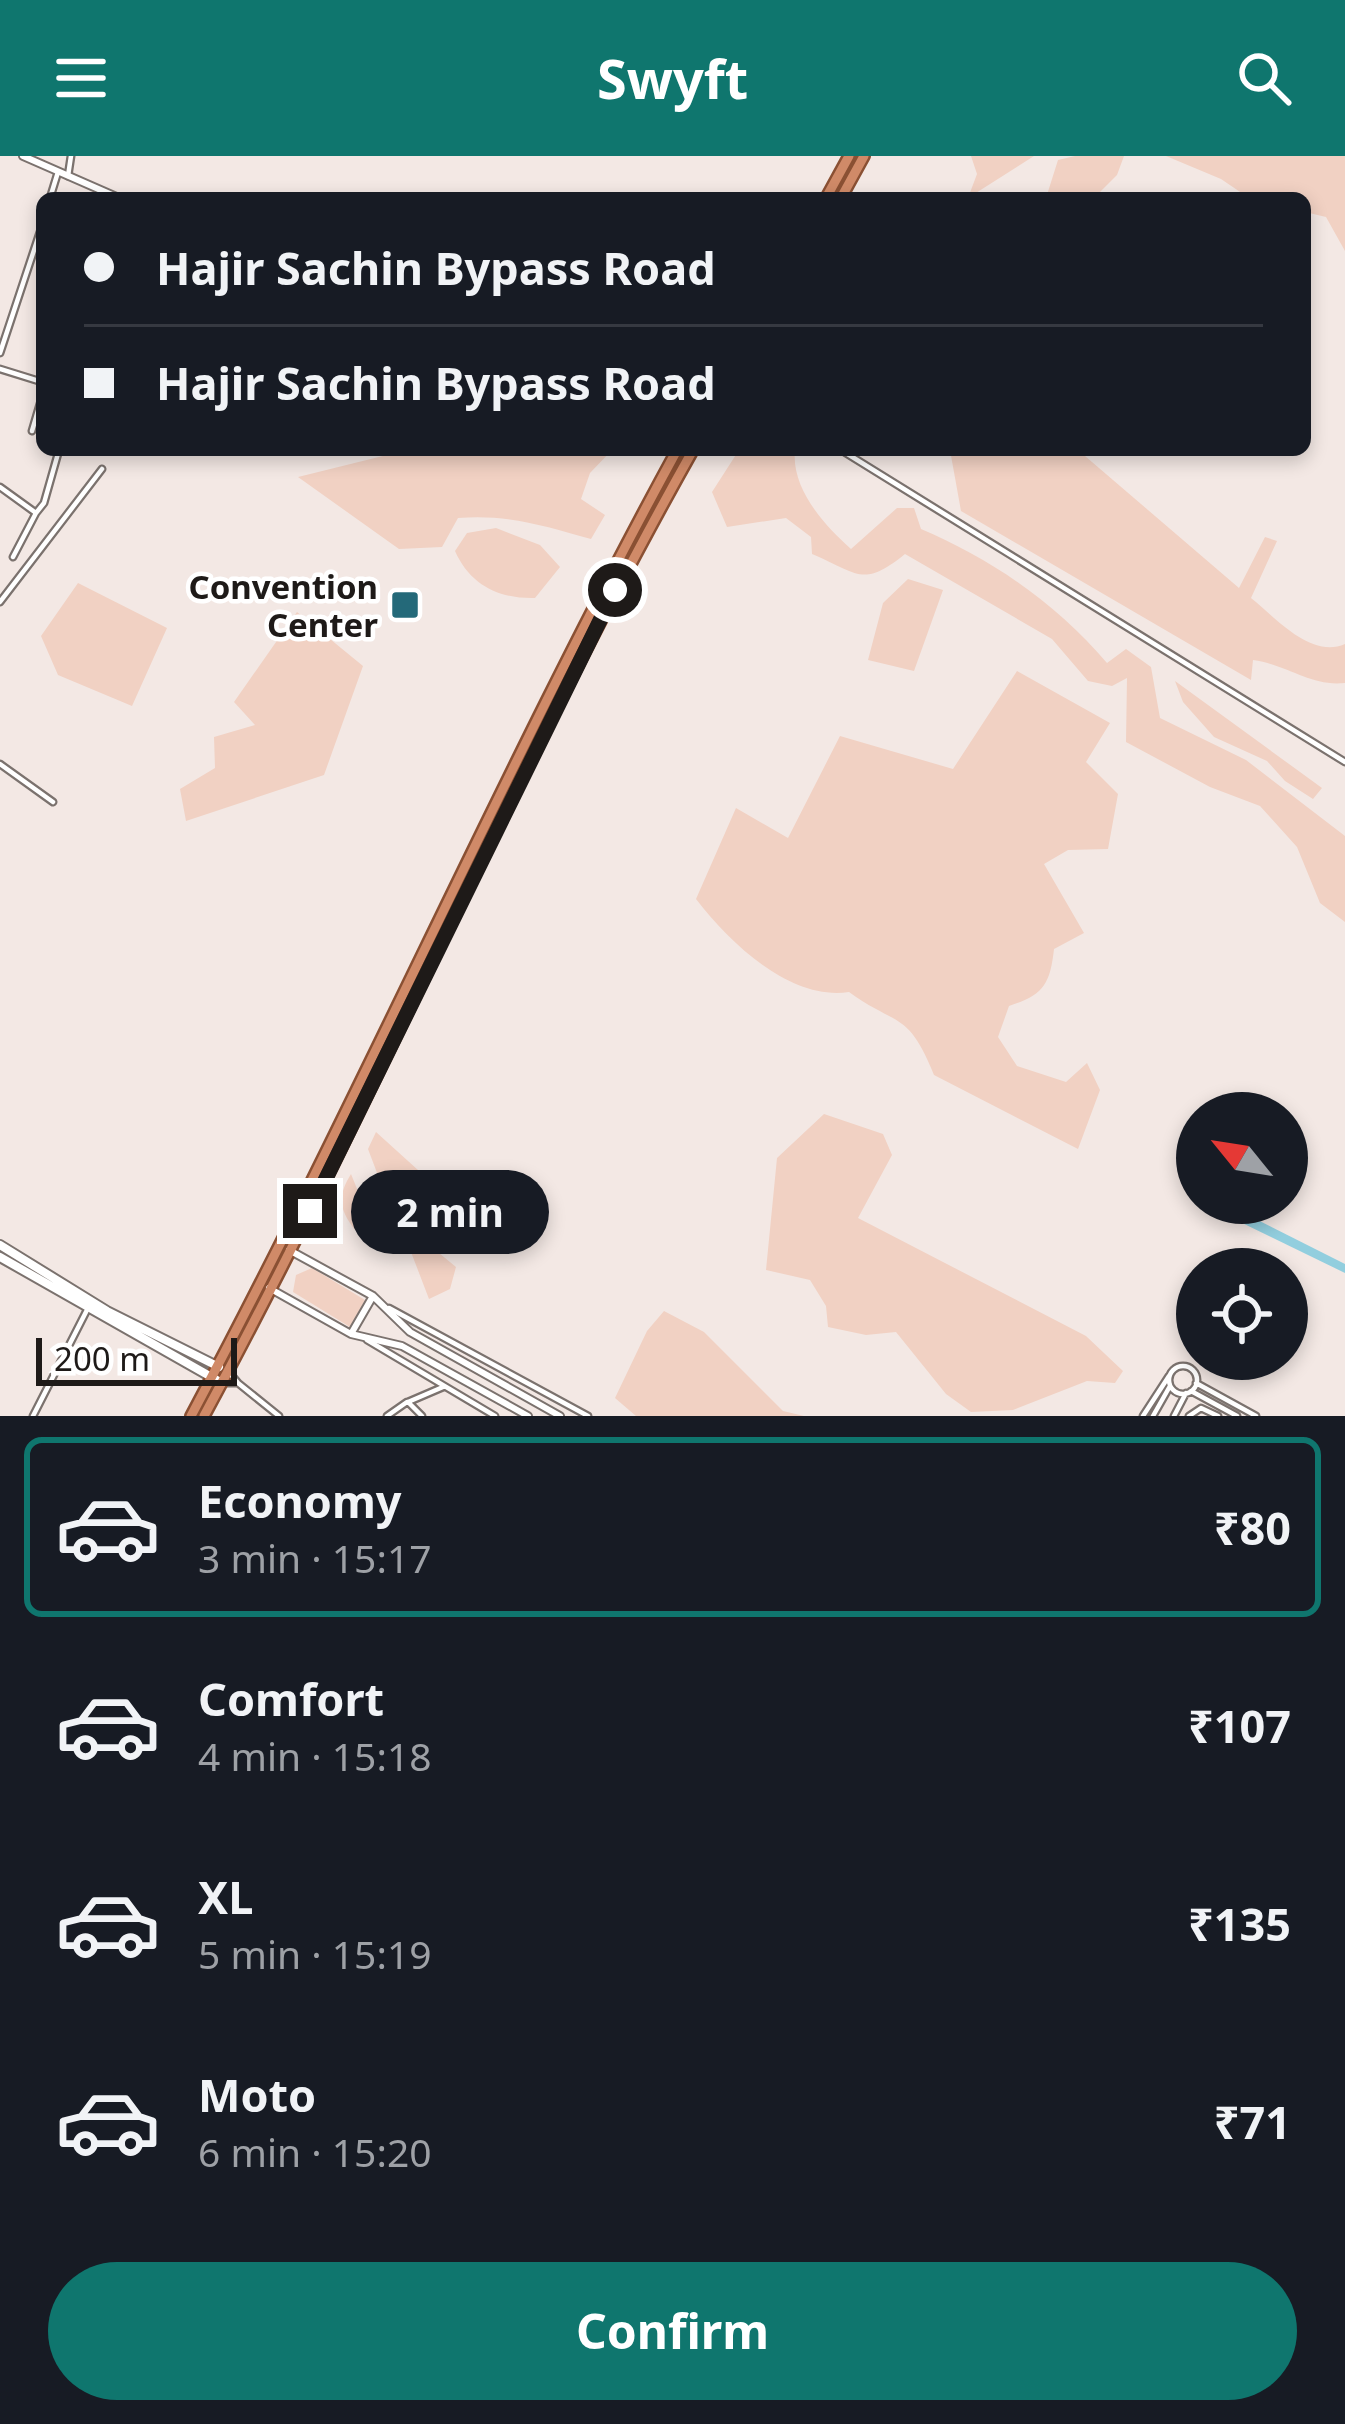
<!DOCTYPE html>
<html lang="en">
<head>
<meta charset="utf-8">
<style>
  body { margin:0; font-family:"Noto Sans",sans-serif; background:#20242c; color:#f1f3f6; height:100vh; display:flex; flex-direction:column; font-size:45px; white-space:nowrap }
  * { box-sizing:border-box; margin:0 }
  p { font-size:39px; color:#9ea1a6 }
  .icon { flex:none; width:66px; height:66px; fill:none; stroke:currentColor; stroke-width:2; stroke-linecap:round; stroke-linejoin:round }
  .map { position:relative; height:1260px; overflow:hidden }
  .side { display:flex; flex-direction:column; background:#171b24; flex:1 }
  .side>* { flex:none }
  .hud { position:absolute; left:36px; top:36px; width:1275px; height:264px; border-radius:18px; box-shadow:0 6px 18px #0003; display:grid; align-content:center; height:264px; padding:0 48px; background:#171b24 }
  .needle { width:78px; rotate:300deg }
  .buttons { position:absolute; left:1176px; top:936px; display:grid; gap:24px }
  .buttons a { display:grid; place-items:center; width:132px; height:132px; border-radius:50%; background:#171b24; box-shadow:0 6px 18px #0003; font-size:60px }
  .scale { position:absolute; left:36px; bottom:30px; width:201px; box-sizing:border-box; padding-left:12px; border:6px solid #1e1a18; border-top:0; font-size:33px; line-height:42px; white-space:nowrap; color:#1e1a18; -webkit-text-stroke:9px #fff; paint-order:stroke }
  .end { position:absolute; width:54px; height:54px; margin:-27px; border:15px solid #1e1a18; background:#fff; box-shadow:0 0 0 6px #fff }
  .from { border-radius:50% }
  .bubble { position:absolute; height:84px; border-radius:42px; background:#171b24; box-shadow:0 6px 18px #0003; font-size:39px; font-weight:700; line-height:84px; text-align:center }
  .hud b { display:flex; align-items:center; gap:42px; height:114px; font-size:45px }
  .hud b+b { border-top:3px solid #363941 }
  .hud i { width:30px; height:30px; background:#f1f3f6 }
  ul { padding:21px 0 0; list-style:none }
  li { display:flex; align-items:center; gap:36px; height:180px; margin:0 24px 18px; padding:0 24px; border:6px solid transparent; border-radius:18px }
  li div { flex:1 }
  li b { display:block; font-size:45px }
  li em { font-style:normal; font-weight:700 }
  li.on { border-color:#0f766e }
  li>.icon { width:108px; height:108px; stroke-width:1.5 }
  .cta { display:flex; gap:24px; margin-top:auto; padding:24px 48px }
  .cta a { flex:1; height:138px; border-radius:72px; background:#0f766e; color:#fff; font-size:48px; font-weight:700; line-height:138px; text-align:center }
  header { display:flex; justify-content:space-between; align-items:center; height:156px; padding:0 48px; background:#0f766e; color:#fff; font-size:54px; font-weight:700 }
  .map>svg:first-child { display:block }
</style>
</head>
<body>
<header><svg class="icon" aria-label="menu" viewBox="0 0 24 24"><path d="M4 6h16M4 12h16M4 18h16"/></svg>Swyft<svg class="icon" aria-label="search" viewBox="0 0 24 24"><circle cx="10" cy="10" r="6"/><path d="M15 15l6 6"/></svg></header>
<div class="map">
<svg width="1345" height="1260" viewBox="0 0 1345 1260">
  <rect width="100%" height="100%" fill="#f3e8e4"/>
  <path fill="#f1d1c3" d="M 971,0 L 1034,0 L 968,42 L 977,18 Z
    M 1075,0 L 1124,0 L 1117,19 L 1094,42 L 1046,42 L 1058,4 Z
    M 1166,0 L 1345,0 L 1345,95 L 1326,61 L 1305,56 L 1305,42 L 1271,37 L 1249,42 L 1221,23 Z
    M 407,294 L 612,294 L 590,317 L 581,343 L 605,359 L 591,383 C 544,370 508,358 458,362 L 442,391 L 399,393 L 298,321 Z
    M 739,294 L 795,294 C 791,332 823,368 851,393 L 897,352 L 914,352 L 921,373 C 992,403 1057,448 1107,507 L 1126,493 L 1151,511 L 1160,562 L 1246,604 L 1345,680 L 1345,766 L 1320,747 L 1297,691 L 1260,650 L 1210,631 L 1126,586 L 1127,522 L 1112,530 L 1088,525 L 1052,483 L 905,398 C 863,432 859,418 812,398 L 811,381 L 786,362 L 727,371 L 712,336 Z
    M 950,294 L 1078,294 L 1239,432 L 1265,381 L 1277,385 L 1251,442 C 1276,462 1311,503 1345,488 L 1345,527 C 1311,531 1288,509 1253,504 L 1251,524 L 961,355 Z
    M 496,372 L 540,389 L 560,411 L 535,442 C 499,443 470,429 455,395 L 467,377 Z
    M 908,423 L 943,434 L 914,515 L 868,504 L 883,447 Z
    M 78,427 L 167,472 L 132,550 L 58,519 L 41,480 Z
    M 297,456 L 363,510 L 324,619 L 186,665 L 180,633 L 215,612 L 214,581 L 255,569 L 234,546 Z
    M 1017,515 L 1110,567 L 1086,606 L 1118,638 L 1108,693 L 1068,694 L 1044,708 L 1084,777 L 1054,793 C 1050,829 1043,839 1009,850 L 998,881 L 1017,910 L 1066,926 L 1087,907 L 1100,934 L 1078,993 L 934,919 C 908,854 897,871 849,836 C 790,845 730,787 696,743 L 736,652 L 788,682 L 840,580 L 953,613 Z
    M 1175,525 L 1322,632 L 1313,643 L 1285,625 L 1267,605 L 1214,581 L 1183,546 Z
    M 824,958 L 883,978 L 892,999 L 858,1062 L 1086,1180 L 1123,1215 L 1115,1227 L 1087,1225 L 1013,1254 L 971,1256 L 946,1238 L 896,1176 L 866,1179 L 828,1171 L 826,1150 L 810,1124 L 766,1114 L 777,1002 Z
    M 376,976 L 450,1043 L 439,1097 L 456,1111 L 450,1133 L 429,1143 L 411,1096 L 393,1085 L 382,1030 L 368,993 Z
    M 351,1018 L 374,1075 L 355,1074 C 339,1053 337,1041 351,1018 Z
    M 312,1112 L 365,1144 L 350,1171 L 293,1136 L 296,1119 Z
    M 664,1155 L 704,1176 L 783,1255 L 804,1260 L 636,1260 L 615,1242 L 647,1175 Z"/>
  <path fill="#92cede" d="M 1240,1055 L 1345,1108 L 1345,1117 L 1236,1064 Z"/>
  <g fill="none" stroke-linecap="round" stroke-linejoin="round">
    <g stroke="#7b726e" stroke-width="9">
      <path id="minor" d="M 68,20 L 71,0
        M 50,42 L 58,16
        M 0,197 L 42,70
        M 0,213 L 42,226
        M 32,275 L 42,241
        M 841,294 L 1345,606
        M 0,331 L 36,357 L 13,401
        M 36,357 L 44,347 L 59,294
        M 0,446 L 102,313
        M 0,608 L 53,646
        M 389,1152 L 588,1260
        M 367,1184 L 495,1260
        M1169 1224a14 14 0 1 1 28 0a14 14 0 1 1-28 0Z
        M 224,1227 L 238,1227 L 228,1215
        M 238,1227 L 279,1260
        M 1196,1227 L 1256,1260
        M 1191,1235 L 1237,1260
        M 33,1260 L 87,1154
        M 387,1260 L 407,1246
        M 422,1260 L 408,1246 L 443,1231
        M 1143,1260 L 1169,1220
        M 1153,1260 L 1170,1230
        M 1174,1260 L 1186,1237
        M 1189,1260 L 1201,1252 L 1218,1260"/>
    </g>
    <g stroke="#7b726e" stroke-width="10">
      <path id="tertiary" d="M 23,0 L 119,42
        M 289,1094 L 373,1140 L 410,1176 L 560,1260
        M 269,1132 L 351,1178 L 402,1190 L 528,1260
        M 351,1178 L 373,1140"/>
    </g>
    <g stroke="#7b726e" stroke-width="12">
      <path id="secondary" d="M 0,1089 L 107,1155 L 219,1211
        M 0,1101 L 222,1227"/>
    </g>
    <g stroke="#8a5033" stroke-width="14">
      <path id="trunk" d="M 826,42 L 849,0
        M 841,42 L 864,0
        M 191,1260 C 361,942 504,611 677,294
        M 204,1260 C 376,942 516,609 693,294"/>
    </g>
    <use href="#minor" stroke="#fff" stroke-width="4.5"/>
    <use href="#tertiary" stroke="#fff" stroke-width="6"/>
    <use href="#secondary" stroke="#fff" stroke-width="8"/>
    <use href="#trunk" stroke="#d08a68" stroke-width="9"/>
  </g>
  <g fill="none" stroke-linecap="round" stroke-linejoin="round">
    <path stroke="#1e1a18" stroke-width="15" d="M 310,1055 L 615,434"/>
  </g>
  <rect fill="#246979" stroke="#fff" stroke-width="4.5" x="390" y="434" width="30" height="30" rx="6"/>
  <g text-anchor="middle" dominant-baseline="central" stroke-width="9" stroke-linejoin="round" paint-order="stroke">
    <g font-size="33" font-weight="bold" fill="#1e1a18" stroke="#fff" text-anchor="end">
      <text x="378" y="430">Convention<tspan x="378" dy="38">Center</tspan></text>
    </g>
  </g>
</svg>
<div class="buttons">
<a><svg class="needle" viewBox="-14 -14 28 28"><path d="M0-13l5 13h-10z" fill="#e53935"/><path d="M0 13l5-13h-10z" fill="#9ea1a6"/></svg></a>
<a><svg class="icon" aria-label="locate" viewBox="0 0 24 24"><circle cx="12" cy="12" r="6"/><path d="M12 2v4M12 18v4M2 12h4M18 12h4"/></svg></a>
</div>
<div class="scale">200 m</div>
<i class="end from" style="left:615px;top:434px"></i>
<i class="end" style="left:310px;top:1055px"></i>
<div class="bubble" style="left:351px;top:1014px;width:198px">2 min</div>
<div class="hud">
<b><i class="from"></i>Hajir Sachin Bypass Road</b>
<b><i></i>Hajir Sachin Bypass Road</b>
</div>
</div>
<section class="side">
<ul>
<li class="on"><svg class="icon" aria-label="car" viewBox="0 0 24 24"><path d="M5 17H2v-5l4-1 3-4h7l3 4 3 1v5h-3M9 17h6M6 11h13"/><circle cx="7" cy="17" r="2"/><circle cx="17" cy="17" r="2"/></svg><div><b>Economy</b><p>3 min · 15:17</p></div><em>₹80</em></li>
<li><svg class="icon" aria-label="car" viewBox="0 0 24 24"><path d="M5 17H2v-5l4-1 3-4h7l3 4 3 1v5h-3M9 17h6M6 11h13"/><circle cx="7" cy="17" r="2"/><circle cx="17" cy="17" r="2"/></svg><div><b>Comfort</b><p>4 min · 15:18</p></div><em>₹107</em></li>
<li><svg class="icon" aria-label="car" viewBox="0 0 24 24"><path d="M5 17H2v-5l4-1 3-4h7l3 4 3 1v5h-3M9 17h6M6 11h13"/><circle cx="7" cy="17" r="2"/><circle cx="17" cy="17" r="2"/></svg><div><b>XL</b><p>5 min · 15:19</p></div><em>₹135</em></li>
<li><svg class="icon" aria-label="car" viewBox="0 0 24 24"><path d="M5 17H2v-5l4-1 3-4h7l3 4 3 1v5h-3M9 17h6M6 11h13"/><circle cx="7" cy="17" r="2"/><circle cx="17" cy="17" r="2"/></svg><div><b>Moto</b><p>6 min · 15:20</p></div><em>₹71</em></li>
</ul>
<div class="cta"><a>Confirm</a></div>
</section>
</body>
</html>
